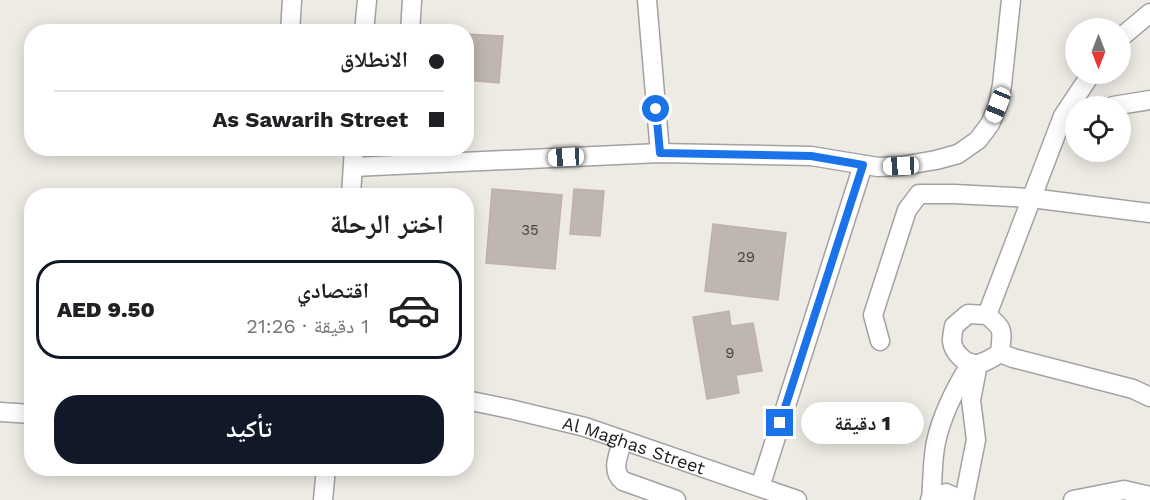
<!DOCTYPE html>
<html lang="ar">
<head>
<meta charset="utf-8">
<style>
  body { margin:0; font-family:"Work Sans","Noto Naskh Arabic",sans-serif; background:#f2f2f2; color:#202124; direction:rtl; height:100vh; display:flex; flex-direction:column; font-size:22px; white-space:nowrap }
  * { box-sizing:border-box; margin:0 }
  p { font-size:20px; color:#757577 }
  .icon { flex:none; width:33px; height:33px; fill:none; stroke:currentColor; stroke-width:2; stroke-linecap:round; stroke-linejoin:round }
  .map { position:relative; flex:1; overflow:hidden; direction:ltr }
  .details { position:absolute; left:24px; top:188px; width:450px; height:288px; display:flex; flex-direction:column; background:#fff; border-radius:24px; box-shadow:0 3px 15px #0003; direction:rtl }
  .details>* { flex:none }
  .hud { position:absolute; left:24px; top:24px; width:450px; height:132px; border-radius:24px; box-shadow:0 3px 15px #0003; direction:rtl; display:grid; align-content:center; height:132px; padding:0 30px; background:#fff }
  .needle { width:39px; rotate:180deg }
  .controls { position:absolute; left:1065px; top:18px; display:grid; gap:12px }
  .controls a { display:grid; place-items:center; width:66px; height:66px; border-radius:50%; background:#fff; box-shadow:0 3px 15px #0003; font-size:30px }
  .end { position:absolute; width:27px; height:27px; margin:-14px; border:8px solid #1a73e8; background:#fff; box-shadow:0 0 0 3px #fff }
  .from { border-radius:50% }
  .bubble { position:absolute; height:42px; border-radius:21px; background:#fff; box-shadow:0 3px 15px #0003; font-size:20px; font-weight:800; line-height:42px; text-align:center; direction:rtl }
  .car { position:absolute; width:18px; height:36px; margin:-18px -9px; border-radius:8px; box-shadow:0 0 4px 2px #0007; background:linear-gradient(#fff 24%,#345 0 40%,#fff 0 76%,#345 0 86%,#fff 0) }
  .hud b { display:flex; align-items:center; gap:21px; height:57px; font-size:22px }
  .hud b+b { border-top:2px solid #e0e0e0 }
  .hud i { width:15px; height:15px; background:#202124 }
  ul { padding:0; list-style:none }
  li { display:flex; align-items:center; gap:18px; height:99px; margin:0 12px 9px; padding:0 18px; border:3px solid #e0e0e0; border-radius:24px }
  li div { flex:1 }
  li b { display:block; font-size:22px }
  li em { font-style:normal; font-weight:800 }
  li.active { border-color:#111827 }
  li>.icon { width:54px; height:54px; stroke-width:1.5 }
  h2 { padding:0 30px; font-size:27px; line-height:72px }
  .action { display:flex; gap:12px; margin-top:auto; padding:12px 30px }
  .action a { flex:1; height:69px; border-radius:24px; background:#111827; color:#fff; font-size:24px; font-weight:800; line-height:69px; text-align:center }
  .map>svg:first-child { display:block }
</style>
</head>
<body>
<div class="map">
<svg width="1150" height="500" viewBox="0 0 1150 500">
  <rect width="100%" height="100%" fill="#eeebe5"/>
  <path fill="#bfb6b1" stroke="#bfb1a8" stroke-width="1.5" d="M 466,34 L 503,36 L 499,83 L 466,80 Z
    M 492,189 L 562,195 L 555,269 L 486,263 Z
    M 574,189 L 604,191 L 600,236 L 570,234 Z
    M 713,224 L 786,233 L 778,300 L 705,291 Z
    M 729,311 L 731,326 L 753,323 L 762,371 L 736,375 L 739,393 L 707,399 L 693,317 Z"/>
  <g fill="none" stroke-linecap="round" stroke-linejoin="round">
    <g stroke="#a2a2a2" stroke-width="21">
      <g id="minor">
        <path d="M 647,0 L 660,153"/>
        <path d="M 290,32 L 292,0"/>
        <path d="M 364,32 L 367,0"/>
        <path d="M 410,32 L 412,0"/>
        <path d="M 1120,38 L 1150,13"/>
        <path d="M 1113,106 L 1150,100"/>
        <path d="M 353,167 L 660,153 L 811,156 L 878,167 L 901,166 L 936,160 L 958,154 L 978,140 L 990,124 L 998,105 L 1002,85 L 1011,0"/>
        <path d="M 351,195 L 354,148"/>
        <path d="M 968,314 L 987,315 C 1005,330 1002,330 1000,353 C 994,357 986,362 978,364 C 966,366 953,352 952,341 C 952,336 953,331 954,326 Z"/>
        <path d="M 987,315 L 1063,116 L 1091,74"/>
        <path d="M 880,341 L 873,315 L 907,210 L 919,194 L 954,194 L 1031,198 L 1150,213"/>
        <path d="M 1000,353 L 1013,358 L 1133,389 L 1150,397"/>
        <path id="s1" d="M 466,400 L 510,409 L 585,427 L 797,500"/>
        <path d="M 0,412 L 32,414"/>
        <path d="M 623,440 C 619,453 610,471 623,481 L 676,500"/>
        <path d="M 760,487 L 863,165"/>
        <path d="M 931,499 C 933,480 932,460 936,442 C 942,414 956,387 971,363"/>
        <path d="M 323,500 L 326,468"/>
        <path d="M 930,500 L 946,493 L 962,500"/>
        <path d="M 964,500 L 976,440 L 971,400 L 978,364"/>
        <path d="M 1073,500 L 1124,490 L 1150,496"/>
      </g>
    </g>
    <use href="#minor" stroke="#fff" stroke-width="18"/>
  </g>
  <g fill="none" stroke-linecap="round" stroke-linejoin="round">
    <path stroke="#1a73e8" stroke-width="8" d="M 656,109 L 660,153 L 811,156 L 863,165 L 780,423"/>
  </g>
  <g text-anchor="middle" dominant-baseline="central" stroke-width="4.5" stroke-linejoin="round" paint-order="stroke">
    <g font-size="15" fill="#464443">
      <text x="530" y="230">35</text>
      <text x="746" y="257">29</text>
      <text x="730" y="353">9</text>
    </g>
    <g font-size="18" fill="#1e1e1e" stroke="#fff">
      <text stroke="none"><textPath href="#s1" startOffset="174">Al Maghas Street</textPath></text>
    </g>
  </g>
</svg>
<div class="controls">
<a><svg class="needle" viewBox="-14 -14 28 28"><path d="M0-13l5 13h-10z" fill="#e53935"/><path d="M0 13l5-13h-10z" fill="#757577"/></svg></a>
<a><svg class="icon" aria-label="locate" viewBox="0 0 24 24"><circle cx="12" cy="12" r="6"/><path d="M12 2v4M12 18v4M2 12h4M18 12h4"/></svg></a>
</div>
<i class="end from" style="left:656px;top:109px"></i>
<i class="end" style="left:780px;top:423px"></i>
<div class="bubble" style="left:801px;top:402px;width:123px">1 دقيقة</div>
<i class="car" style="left:998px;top:105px;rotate:202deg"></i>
<i class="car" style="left:566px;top:157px;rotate:267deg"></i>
<i class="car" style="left:901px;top:166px;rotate:268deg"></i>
<div class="hud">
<b><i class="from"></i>الانطلاق</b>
<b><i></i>As Sawarih Street</b>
</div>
<section class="details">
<h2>اختر الرحلة</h2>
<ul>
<li class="active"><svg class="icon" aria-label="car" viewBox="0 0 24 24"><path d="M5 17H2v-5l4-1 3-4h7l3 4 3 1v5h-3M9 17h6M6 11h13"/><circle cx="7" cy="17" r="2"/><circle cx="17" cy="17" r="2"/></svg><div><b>اقتصادي</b><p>1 دقيقة · 21:26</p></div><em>AED 9.50</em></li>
</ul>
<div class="action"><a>تأكيد</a></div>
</section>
</div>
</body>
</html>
